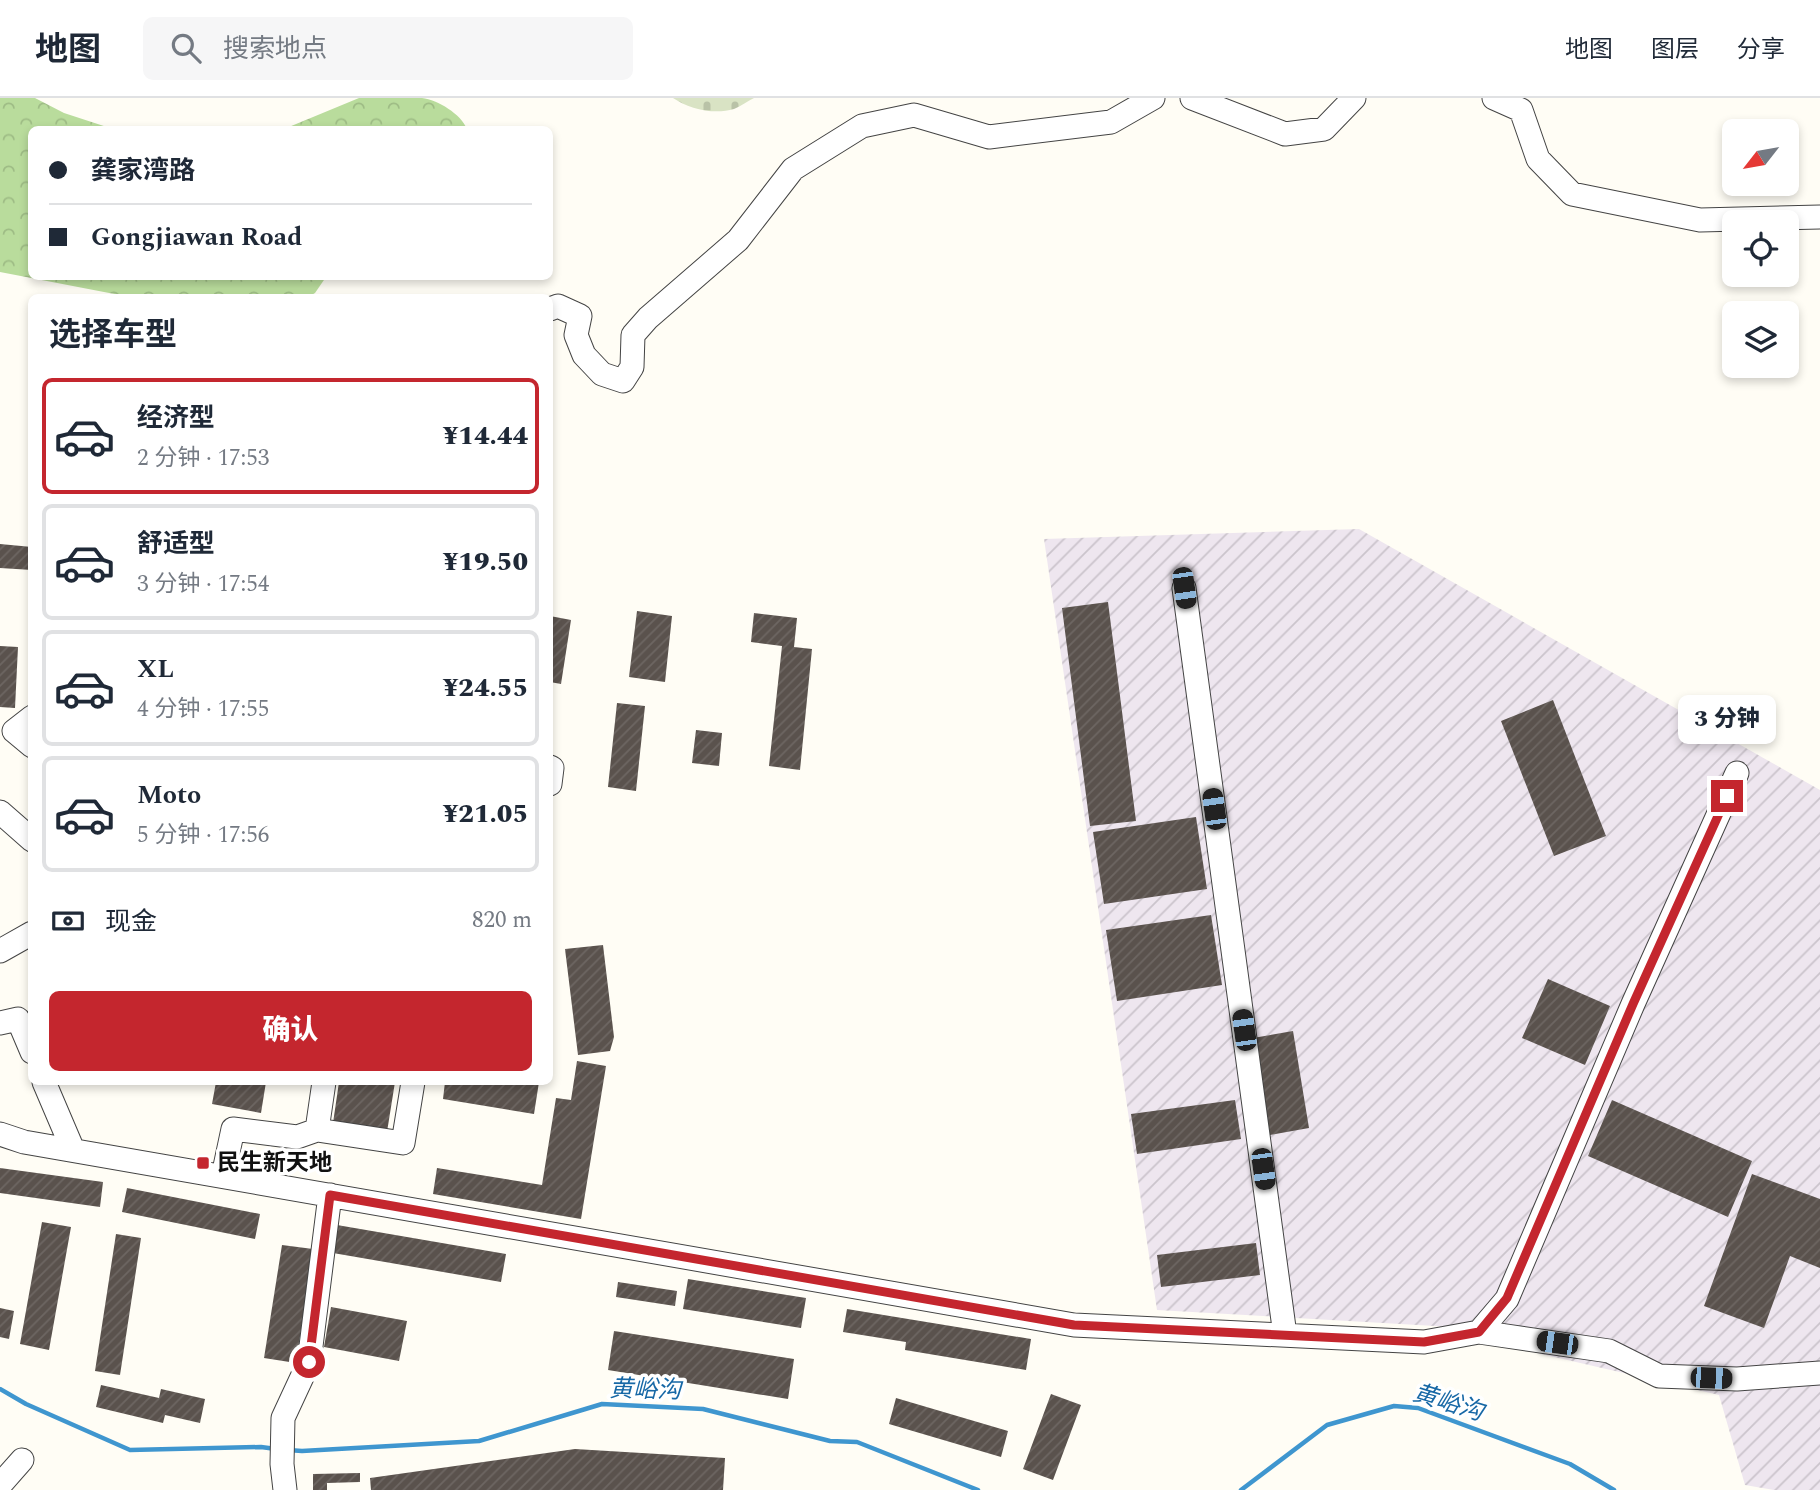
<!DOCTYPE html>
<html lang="zh">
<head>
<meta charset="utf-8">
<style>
  body { margin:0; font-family:Spectral,"Noto Sans SC",serif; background:#f6f6f7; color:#1f2937; height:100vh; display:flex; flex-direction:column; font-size:26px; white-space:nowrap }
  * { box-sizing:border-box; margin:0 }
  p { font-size:23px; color:#747a83 }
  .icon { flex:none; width:38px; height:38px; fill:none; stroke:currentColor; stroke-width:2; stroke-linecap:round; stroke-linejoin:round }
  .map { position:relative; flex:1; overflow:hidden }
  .side { position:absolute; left:28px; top:196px; width:525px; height:791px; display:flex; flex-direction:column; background:#fff; border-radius:10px; box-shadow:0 4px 10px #0003 }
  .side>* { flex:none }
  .hud { position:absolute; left:28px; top:28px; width:525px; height:154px; border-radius:10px; box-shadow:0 4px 10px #0003; display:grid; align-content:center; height:154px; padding:0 21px; background:#fff }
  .needle { width:46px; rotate:239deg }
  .controls { position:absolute; left:1722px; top:21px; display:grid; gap:14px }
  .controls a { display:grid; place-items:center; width:77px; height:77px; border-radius:10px; background:#fff; box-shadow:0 4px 10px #0003; font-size:35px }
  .end { position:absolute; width:32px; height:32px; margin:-16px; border:9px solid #c4262e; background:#fff; box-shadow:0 0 0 4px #fff }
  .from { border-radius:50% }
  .bubble { position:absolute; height:49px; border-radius:10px; background:#fff; box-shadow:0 4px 10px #0003; font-size:23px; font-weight:800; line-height:49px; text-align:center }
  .car { position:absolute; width:21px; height:42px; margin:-21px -10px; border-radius:9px; box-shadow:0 0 5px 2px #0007; background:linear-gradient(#222 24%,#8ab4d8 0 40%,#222 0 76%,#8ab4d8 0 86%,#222 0) }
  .hud b { display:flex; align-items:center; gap:24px; height:66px; font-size:26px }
  .hud b+b { border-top:2px solid #e0e1e3 }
  .hud i { width:18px; height:18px; background:#1f2937 }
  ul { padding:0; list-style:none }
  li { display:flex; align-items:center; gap:21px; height:116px; margin:0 14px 10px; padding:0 7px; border:4px solid #e0e1e3; border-radius:10px }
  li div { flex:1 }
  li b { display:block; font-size:26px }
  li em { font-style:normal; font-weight:800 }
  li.on { border-color:#c4262e }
  li>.icon { width:63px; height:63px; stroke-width:1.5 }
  h2 { padding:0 21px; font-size:32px; line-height:84px }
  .pay { display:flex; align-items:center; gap:18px; height:77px; padding:0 21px; font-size:26px }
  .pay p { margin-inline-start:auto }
  .primary-button { display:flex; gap:14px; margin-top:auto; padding:14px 21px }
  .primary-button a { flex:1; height:80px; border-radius:10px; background:#c4262e; color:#fff; font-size:28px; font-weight:800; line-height:80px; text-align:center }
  header { display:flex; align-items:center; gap:42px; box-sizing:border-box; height:98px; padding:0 35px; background:#fff; border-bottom:2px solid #e0e1e3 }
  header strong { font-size:33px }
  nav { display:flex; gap:38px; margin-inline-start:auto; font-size:24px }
  .search { width:490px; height:63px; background:#f6f6f7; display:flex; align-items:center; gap:18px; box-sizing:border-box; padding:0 24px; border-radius:10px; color:#747a83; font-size:26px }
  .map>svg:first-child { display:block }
</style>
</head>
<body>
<header>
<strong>地图</strong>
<div class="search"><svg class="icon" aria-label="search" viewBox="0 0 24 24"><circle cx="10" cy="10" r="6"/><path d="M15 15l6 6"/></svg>搜索地点</div>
<nav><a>地图</a><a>图层</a><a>分享</a></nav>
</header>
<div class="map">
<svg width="1820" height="1392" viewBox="0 0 1820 1392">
  <defs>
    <pattern id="industrial-furrows" width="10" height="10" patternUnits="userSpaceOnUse" patternTransform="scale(1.75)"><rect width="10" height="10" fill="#eee6ef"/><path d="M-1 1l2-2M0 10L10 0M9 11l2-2" fill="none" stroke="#cbc4cc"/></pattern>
    <pattern id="forest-crowns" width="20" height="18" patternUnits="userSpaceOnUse" patternTransform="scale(1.75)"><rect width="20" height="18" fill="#b9dc9c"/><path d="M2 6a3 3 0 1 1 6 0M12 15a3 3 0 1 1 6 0" fill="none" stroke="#9ebc85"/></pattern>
    <pattern id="cemetery-stones" width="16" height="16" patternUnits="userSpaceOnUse" patternTransform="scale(1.75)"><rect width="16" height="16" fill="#d9e3c4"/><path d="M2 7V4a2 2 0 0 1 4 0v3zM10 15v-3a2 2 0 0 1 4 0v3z" fill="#b9c2a7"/></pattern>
    <pattern id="building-hatch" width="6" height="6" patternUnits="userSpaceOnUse" patternTransform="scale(1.75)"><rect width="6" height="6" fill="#5a524d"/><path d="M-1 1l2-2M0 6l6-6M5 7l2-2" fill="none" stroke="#6d6662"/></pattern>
  </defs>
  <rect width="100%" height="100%" fill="#fffdf5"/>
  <path fill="url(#industrial-furrows)" d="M 1359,431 L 1820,692 L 1820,1392 L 1774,1392 L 1745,1387 L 1719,1297 L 1520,1251 L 1470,1230 L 1157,1212 L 1044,441 Z"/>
  <path fill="url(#forest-crowns)" d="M 0,0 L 35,0 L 64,15 L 113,31 L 32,32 L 32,178 L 326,179 L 315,195 L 308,199 L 130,199 L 0,174 Z
    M 359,0 C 380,0 402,0 422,0 C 438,2 461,16 467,31 L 284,31 Z"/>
  <path fill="url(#cemetery-stones)" d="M 673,0 L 754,0 C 748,3 741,8 734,11 C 714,17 689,11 673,0 Z"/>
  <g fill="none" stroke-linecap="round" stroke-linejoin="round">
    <path stroke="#3f96cf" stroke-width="4.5" d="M 0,1291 L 26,1306 L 130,1352 L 261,1349 L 276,1351
      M 288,1352 L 302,1353 L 479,1343 L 602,1306 L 703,1311 L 830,1343 L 857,1344 L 978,1392
      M 1241,1392 L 1327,1327 L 1394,1308 L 1418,1310 L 1570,1366 L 1614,1392"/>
  </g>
  <path fill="url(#building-hatch)" d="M 0,446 L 32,449 L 32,472 L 0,470 Z
    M 1108,504 L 1136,723 L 1090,728 L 1062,510 Z
    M 637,513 L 672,518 L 665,584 L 629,579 Z
    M 754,515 L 797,520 L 794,549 L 812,551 L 800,672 L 769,668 L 782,548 L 751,544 Z
    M 550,518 L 571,522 L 561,586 L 550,584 Z
    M 0,548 L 18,549 L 15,610 L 0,609 Z
    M 1553,602 L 1606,738 L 1554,758 L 1501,623 Z
    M 617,605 L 645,608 L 636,693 L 608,689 Z
    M 696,632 L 722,635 L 719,668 L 692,665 Z
    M 1196,719 L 1207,791 L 1104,806 L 1093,734 Z
    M 1211,817 L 1222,887 L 1117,903 L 1106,832 Z
    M 603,847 L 614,939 L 610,953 L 578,957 L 565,851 Z
    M 1548,881 L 1610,908 L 1585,967 L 1522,940 Z
    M 1293,933 L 1309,1030 L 1270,1037 L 1253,940 Z
    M 577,963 L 606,968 L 581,1121 L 433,1096 L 437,1070 L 542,1087 L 556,1000 L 571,1002 Z
    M 216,984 L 266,984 L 261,1015 L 212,1006 Z
    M 339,984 L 395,984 L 387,1034 L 333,1025 Z
    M 445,984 L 539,984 L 534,1016 L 443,1001 Z
    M 1235,1002 L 1241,1041 L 1137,1056 L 1131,1016 Z
    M 1612,1002 L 1752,1063 L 1728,1119 L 1588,1058 Z
    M 0,1070 L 103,1084 L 100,1109 L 0,1095 Z
    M 1752,1076 L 1820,1101 L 1820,1170 L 1790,1158 L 1764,1230 L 1704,1208 Z
    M 127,1090 L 260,1116 L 255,1141 L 122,1114 Z
    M 42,1124 L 71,1129 L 49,1252 L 20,1246 Z
    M 337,1127 L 506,1156 L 501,1184 L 333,1155 Z
    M 116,1136 L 141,1140 L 120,1277 L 95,1273 Z
    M 1256,1145 L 1260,1177 L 1161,1189 L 1157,1157 Z
    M 282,1147 L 313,1151 L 296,1265 L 264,1260 Z
    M 688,1181 L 806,1200 L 801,1230 L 683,1211 Z
    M 618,1184 L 677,1193 L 675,1208 L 616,1199 Z
    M 331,1209 L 407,1223 L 399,1263 L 324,1249 Z
    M 0,1210 L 14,1213 L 9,1241 L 0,1239 Z
    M 847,1211 L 1031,1241 L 1026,1272 L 905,1252 L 906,1244 L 843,1234 Z
    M 614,1233 L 794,1261 L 788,1301 L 608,1272 Z
    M 101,1287 L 159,1300 L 161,1291 L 205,1301 L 200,1325 L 165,1317 L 163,1325 L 96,1309 Z
    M 1051,1296 L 1081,1307 L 1053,1382 L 1023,1371 Z
    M 896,1300 L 1008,1333 L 1001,1359 L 889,1326 Z
    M 575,1351 L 725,1360 L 723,1392 L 371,1392 L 370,1380 Z
    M 360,1375 L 360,1384 L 327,1385 L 327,1392 L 313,1392 L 313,1376 Z"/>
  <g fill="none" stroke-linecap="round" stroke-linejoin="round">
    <g stroke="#444" stroke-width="25">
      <path id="minor" d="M 1192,0 L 1285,36 L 1324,31 L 1354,0
        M 1494,0 L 1521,12 L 1538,61 L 1572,96 L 1700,122 L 1820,119
        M 550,211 L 558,208 L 580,218 L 576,237 L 584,257 L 602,276 L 623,283 L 632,269 L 633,237 L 648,220 L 738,142 L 793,71 L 862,28 L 914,17 L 989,39 L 1111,24 L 1153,0
        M 1184,490 L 1285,1237
        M 32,619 L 14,633 L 32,648
        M 550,669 L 552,670 L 550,686
        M 0,714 L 32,742
        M 0,853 L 32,835
        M 0,925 L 18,921 L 32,954
        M 44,984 L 73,1052
        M 317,1032 L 403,1045 L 413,984
        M 0,1036 L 24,1044 L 1074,1227 L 1424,1244 L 1479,1234 L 1507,1201 L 1633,906 L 1737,675
        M 223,1078 L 233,1031 L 297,1039 L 317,1032 L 324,984
        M 1479,1234 L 1609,1253 L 1659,1278 L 1737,1281 L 1820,1275
        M 0,1387 L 22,1362
        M 285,1392 L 282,1366 L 283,1320 L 309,1264 L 330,1097"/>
    </g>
    <use href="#minor" stroke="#fff" stroke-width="23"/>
  </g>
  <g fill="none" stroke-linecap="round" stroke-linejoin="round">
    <path stroke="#c4262e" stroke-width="9" d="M 309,1264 L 330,1097 L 1074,1227 L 1424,1244 L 1479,1234 L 1507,1200 L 1633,906 L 1727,698"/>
  </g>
  <rect fill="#c4262e" stroke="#fff" stroke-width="2.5" x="196" y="1058" width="14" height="14" rx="3.5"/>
  <g text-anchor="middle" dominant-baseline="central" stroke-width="7" stroke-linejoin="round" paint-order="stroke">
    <g font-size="23" font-weight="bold" fill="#111" stroke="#fff" text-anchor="start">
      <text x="217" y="1065">民生新天地</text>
    </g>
    <g font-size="24" font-style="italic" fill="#1768a6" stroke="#fff">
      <text transform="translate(645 1292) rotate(1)">黄峪沟</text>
      <text transform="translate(1448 1305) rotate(17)">黄峪沟</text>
    </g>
  </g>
</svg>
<div class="controls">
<a><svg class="needle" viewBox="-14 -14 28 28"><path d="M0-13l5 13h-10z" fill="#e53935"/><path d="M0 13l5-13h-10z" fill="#747a83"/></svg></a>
<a><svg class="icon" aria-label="locate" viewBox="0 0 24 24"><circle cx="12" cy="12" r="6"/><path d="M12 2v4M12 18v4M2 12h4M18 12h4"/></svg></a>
<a><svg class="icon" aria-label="layers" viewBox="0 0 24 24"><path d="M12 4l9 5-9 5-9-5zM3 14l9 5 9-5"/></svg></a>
</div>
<i class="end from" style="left:309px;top:1264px"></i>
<i class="end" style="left:1727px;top:698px"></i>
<div class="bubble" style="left:1678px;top:597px;width:98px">3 分钟</div>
<i class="car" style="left:1184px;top:490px;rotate:172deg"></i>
<i class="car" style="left:1214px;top:711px;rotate:352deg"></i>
<i class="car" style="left:1244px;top:932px;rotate:352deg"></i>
<i class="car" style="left:1263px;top:1071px;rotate:172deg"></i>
<i class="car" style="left:1557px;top:1245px;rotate:278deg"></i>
<i class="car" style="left:1711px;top:1280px;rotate:92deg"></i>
<div class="hud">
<b><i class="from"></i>龚家湾路</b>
<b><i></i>Gongjiawan Road</b>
</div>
<section class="side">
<h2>选择车型</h2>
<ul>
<li class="on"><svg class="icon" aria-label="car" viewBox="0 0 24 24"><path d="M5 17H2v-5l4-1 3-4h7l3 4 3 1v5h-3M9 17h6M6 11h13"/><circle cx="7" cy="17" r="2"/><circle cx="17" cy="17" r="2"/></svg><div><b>经济型</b><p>2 分钟 · 17:53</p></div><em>¥14.44</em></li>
<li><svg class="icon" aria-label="car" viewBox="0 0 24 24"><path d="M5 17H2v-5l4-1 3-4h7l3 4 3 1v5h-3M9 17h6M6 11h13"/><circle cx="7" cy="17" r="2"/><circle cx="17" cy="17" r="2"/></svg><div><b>舒适型</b><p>3 分钟 · 17:54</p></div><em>¥19.50</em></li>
<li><svg class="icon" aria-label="car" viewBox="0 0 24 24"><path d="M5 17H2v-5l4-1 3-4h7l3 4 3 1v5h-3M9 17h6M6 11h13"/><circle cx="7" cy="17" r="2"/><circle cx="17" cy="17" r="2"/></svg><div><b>XL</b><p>4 分钟 · 17:55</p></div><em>¥24.55</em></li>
<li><svg class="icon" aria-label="car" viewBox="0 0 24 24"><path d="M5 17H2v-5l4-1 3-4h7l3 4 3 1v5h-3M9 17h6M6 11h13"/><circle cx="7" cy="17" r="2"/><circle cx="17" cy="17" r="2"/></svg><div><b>Moto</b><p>5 分钟 · 17:56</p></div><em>¥21.05</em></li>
</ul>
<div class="pay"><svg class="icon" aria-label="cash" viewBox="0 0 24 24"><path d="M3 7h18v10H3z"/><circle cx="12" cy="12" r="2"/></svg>现金<p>820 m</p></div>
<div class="primary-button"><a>确认</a></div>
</section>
</div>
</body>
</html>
